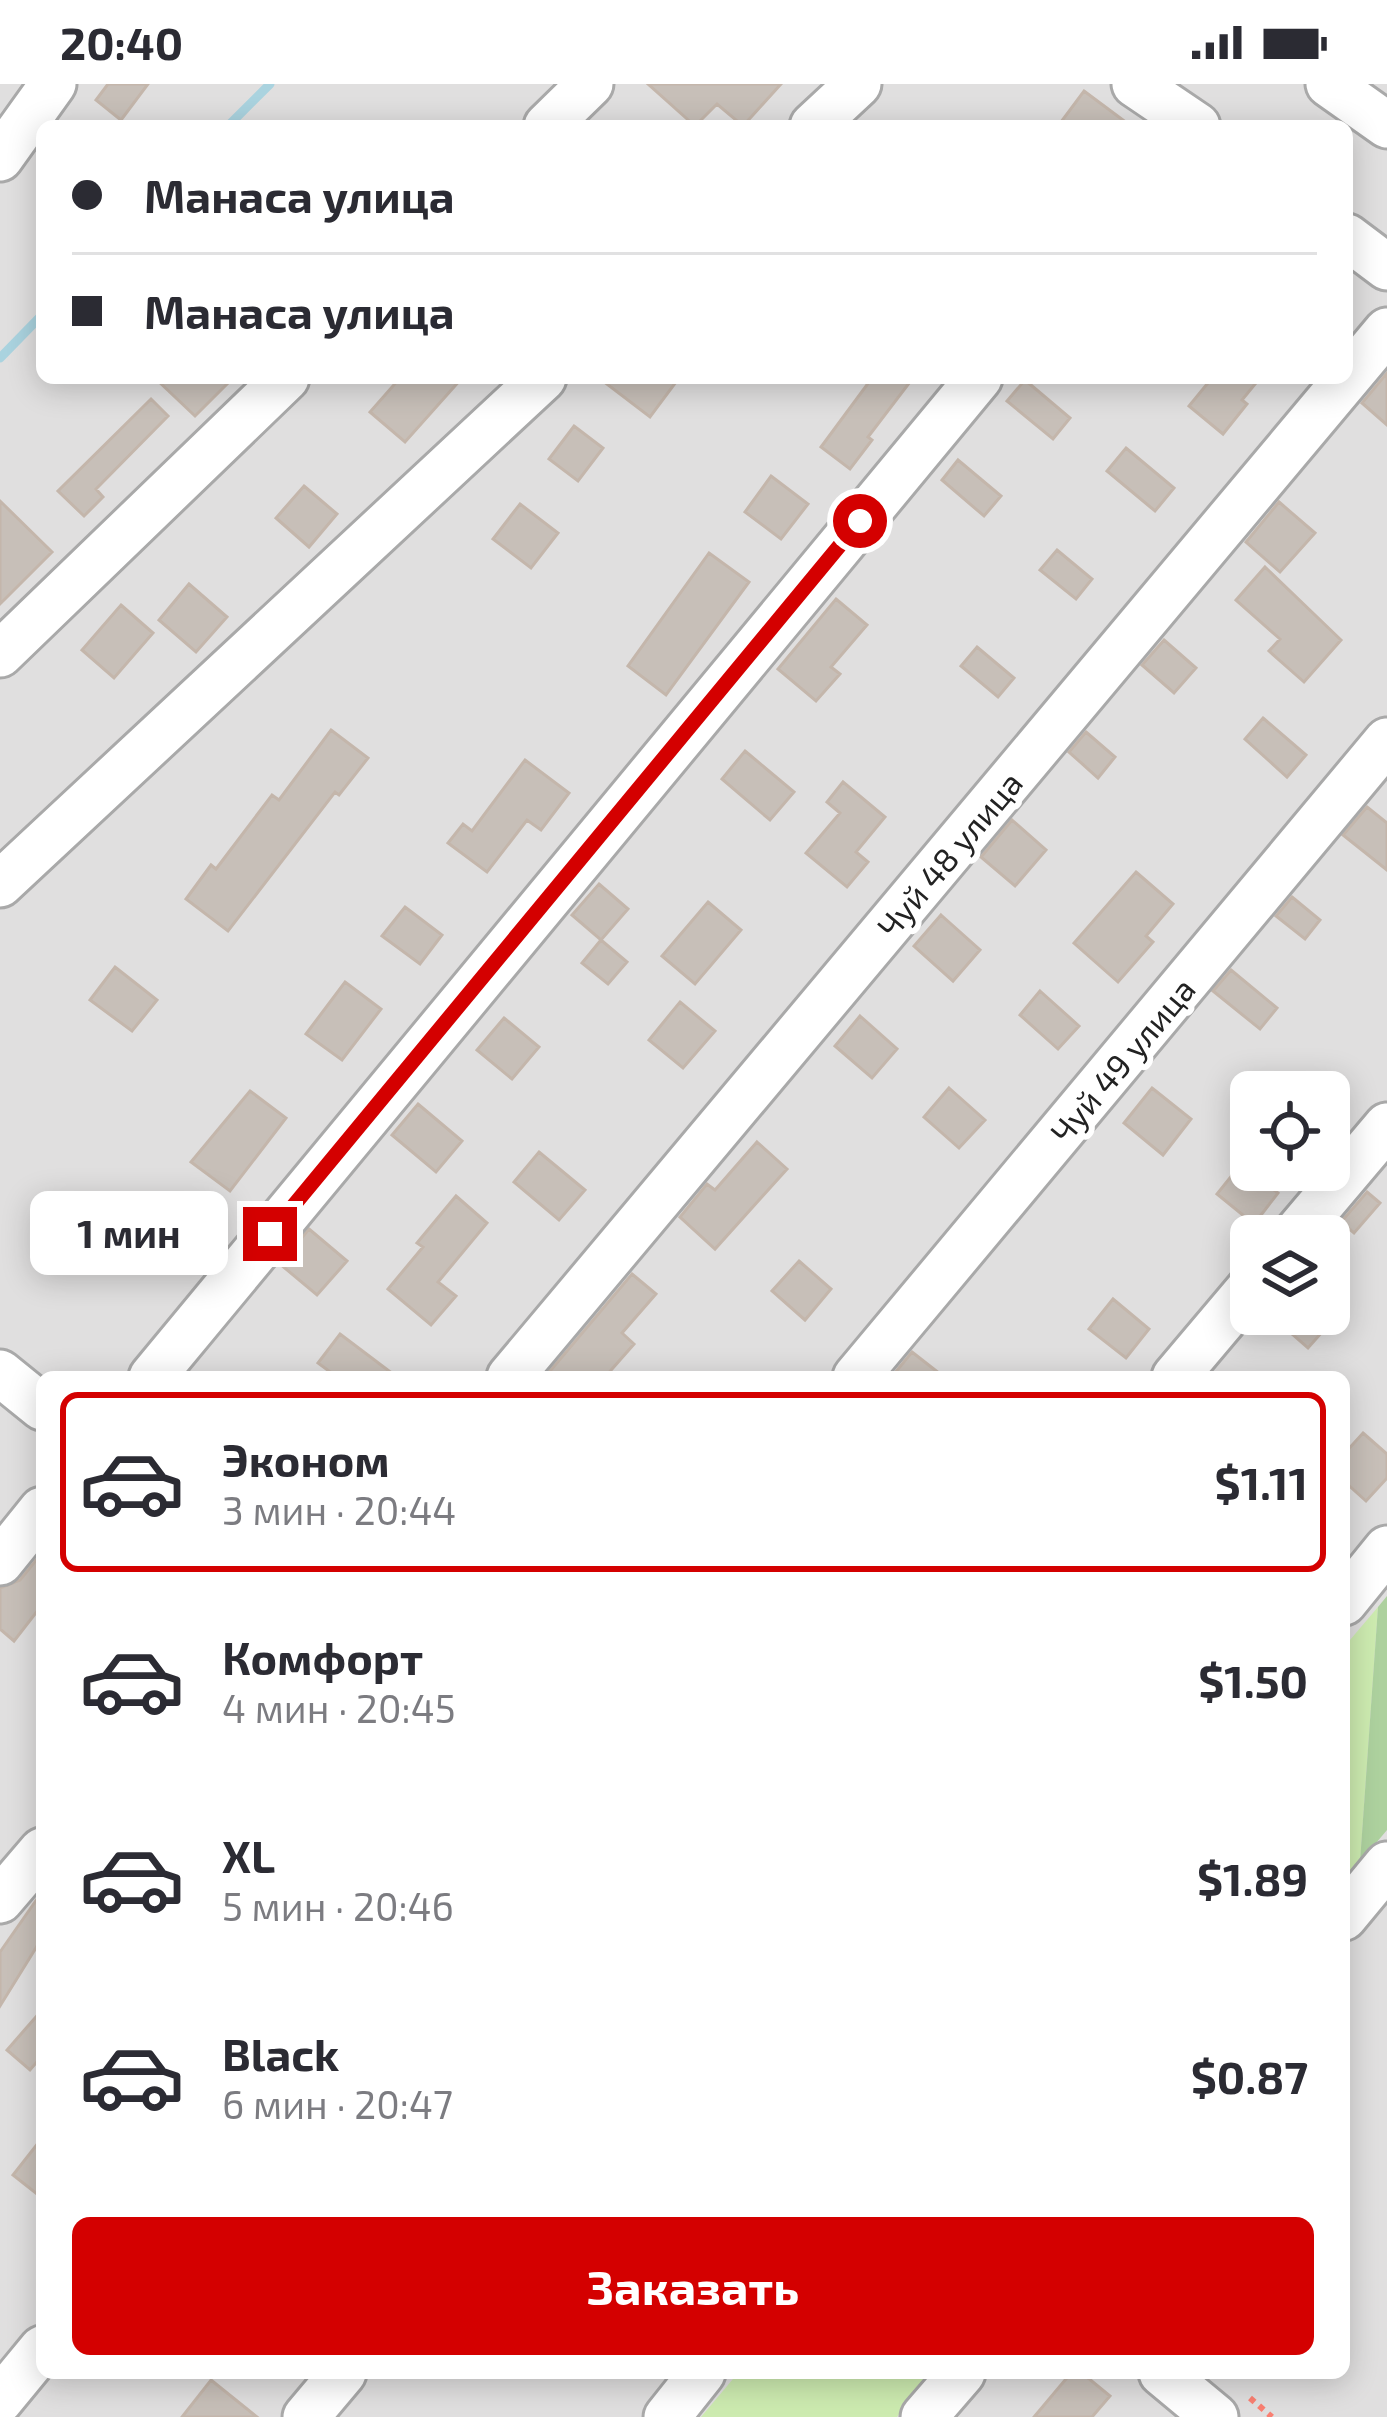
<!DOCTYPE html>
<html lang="ru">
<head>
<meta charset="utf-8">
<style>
  body { margin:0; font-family:"Exo 2",sans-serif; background:#f2f2f3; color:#2b2b33; height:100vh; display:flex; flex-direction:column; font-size:45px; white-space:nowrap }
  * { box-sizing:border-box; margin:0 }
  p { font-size:39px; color:#7c7c81 }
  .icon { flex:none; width:66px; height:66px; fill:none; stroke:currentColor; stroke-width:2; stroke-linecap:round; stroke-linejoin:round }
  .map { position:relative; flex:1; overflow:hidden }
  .details { position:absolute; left:36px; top:1287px; width:1314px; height:1008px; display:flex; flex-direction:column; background:#fff; border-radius:18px; box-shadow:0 6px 30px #0003 }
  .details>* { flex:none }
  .hud { position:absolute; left:36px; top:36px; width:1317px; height:264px; border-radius:18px; box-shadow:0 6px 30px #0003; display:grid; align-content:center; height:264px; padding:0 36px; background:#fff }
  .tools { position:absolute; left:1230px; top:987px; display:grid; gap:24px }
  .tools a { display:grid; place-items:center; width:120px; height:120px; border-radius:18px; background:#fff; box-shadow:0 6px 30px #0003; font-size:60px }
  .end { position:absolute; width:54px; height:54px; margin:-27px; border:15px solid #d40000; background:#fff; box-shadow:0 0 0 6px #fff }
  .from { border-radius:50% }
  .bubble { position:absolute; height:84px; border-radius:18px; background:#fff; box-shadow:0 6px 30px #0003; font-size:39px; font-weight:700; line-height:84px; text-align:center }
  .hud b { display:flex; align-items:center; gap:42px; height:114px; font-size:45px }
  .hud b+b { border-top:3px solid #e1e1e2 }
  .hud i { width:30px; height:30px; background:#2b2b33 }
  ul { padding:21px 0 0; list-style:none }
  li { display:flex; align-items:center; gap:36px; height:180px; margin:0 24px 18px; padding:0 12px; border:6px solid transparent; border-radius:18px }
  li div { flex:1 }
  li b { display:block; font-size:45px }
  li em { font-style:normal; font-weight:700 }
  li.current { border-color:#d40000 }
  li>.icon { width:108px; height:108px; stroke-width:1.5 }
  .primary-button { display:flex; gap:24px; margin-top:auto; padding:24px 36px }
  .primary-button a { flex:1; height:138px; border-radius:18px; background:#d40000; color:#fff; font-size:48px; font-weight:700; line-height:138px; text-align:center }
  .status { display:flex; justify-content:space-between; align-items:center; height:84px; padding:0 60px; background:#fff; direction:ltr }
  .status svg { height:33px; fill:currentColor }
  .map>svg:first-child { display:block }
</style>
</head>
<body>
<div class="status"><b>20:40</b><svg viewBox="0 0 49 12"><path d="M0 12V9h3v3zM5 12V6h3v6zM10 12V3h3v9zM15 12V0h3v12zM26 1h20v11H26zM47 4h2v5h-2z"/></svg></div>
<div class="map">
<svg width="1387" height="2333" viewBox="0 0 1387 2333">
  <rect width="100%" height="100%" fill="#f2efe9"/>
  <path fill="#e0dfdf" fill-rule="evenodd" d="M 0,0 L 1387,0 L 1387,2333 L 0,2333 ZM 42,42 L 1347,42 L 1347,294 L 42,294 ZM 1251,1008 L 1329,1008 L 1329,1086 L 1251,1086 ZM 1251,1152 L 1329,1152 L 1329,1230 L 1251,1230 ZM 42,1293 L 1344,1293 L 1344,2289 L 42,2289 Z"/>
  <path fill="#cdebb0" d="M 1378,1523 L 1360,1779 L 1344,1798 L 1344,1563 Z
    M 738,2289 L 934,2289 L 897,2333 L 701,2333 Z"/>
  <path fill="#add19e" d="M 1387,1512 L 1387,1746 L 1360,1778 L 1378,1523 Z"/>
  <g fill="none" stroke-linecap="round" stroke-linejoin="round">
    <path stroke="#aad3df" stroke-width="9" d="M 228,42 L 270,0
      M 0,274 L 42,231"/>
  </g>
  <path fill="#c7bfb8" stroke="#c4b6ab" stroke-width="3" d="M 108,0 L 148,0 L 121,36 L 96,16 Z
    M 648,0 L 781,0 L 743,42 L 717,20 L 695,42 Z
    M 1084,7 L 1131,42 L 1058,42 Z
    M 1387,289 L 1387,341 L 1362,319 Z
    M 155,294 L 233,294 L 195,332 Z
    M 400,294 L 462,294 L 405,358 L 370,328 Z
    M 599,294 L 679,294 L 650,333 Z
    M 872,294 L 913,294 L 868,353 L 872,356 L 850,385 L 821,363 Z
    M 1212,294 L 1260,294 L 1242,316 L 1247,320 L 1223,350 L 1189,322 Z
    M 1025,296 L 1070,334 L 1053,355 L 1007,317 Z
    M 151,315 L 168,332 L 96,405 L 103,413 L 84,432 L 58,407 Z
    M 574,342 L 603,364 L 578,397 L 549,375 Z
    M 1126,364 L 1174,404 L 1155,427 L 1107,387 Z
    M 958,376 L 1001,412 L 984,432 L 942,396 Z
    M 771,392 L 808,420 L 781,455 L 745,428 Z
    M 304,402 L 337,430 L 309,463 L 276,434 Z
    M 0,417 L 52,468 L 0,520 Z
    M 1279,418 L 1315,449 L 1280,488 L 1246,458 Z
    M 520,420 L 558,449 L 531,484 L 493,455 Z
    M 1057,466 L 1092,495 L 1076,515 L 1040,486 Z
    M 709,469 L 749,498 L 666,611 L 628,582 Z
    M 1265,483 L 1341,556 L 1304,598 L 1269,567 L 1280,555 L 1236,516 Z
    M 189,500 L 227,533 L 196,568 L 159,536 Z
    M 836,515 L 867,541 L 831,583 L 840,590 L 816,617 L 778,585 Z
    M 121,521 L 153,549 L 114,594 L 82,566 Z
    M 1164,556 L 1196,584 L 1174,609 L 1142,581 Z
    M 977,563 L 1014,594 L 998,613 L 961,582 Z
    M 1263,634 L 1306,671 L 1287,693 L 1245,655 Z
    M 331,646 L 368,674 L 339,711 L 335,708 L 228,847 L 186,815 L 211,781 L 216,785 L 272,711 L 279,716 Z
    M 1086,648 L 1115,673 L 1098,694 L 1069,668 Z
    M 745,667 L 794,708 L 770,736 L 722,695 Z
    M 525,676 L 569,709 L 541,746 L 527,736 L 487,788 L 448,759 L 463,740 L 472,747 Z
    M 843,698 L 885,733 L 856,768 L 868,778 L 847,803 L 806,769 L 840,729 L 827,718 Z
    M 1367,723 L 1387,739 L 1387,786 L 1343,751 Z
    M 1012,736 L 1046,766 L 1015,802 L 981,773 Z
    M 1136,788 L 1173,820 L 1146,852 L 1153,858 L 1118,898 L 1074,859 Z
    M 599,800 L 628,825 L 601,856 L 572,831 Z
    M 1292,813 L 1320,836 L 1305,855 L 1276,832 Z
    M 708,818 L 741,846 L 695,900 L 662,872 Z
    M 405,823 L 442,851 L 420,880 L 382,852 Z
    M 941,831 L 980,866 L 953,897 L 914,862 Z
    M 601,856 L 627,878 L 608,900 L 582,879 Z
    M 115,883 L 157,916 L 132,947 L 90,916 Z
    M 1231,886 L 1277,924 L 1260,945 L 1213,907 Z
    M 345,898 L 381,925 L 342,976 L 306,950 Z
    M 1040,907 L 1079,942 L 1058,965 L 1020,931 Z
    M 680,918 L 715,947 L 683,984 L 649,956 Z
    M 860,932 L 897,965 L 872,994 L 835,962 Z
    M 504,934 L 539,963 L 512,995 L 477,966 Z
    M 949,1004 L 985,1036 L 959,1064 L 924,1033 Z
    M 1152,1004 L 1191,1035 L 1163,1071 L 1124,1039 Z
    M 250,1007 L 286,1034 L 230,1107 L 191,1078 Z
    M 418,1020 L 462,1057 L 436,1088 L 392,1051 Z
    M 757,1058 L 787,1085 L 715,1165 L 680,1133 L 707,1100 L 715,1106 Z
    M 539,1068 L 585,1106 L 559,1136 L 514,1098 Z
    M 1241,1080 L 1278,1109 L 1254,1140 L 1217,1110 Z
    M 1367,1108 L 1380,1119 L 1354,1149 L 1341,1138 Z
    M 456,1112 L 487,1139 L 438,1198 L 456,1212 L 431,1241 L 388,1205 L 423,1163 L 417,1159 Z
    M 155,1135 L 185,1158 L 164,1186 L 134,1163 Z
    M 309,1145 L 347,1177 L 317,1211 L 280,1180 Z
    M 799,1177 L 831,1205 L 805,1236 L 772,1207 Z
    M 632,1190 L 656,1210 L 622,1249 L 634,1260 L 605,1293 L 545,1293 Z
    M 1113,1215 L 1149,1245 L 1126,1274 L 1089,1245 Z
    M 1269,1230 L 1338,1230 L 1308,1264 Z
    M 340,1250 L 397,1293 L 337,1293 L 318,1279 Z
    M 912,1268 L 944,1293 L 894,1290 Z
    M 1363,1349 L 1387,1370 L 1387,1394 L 1366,1417 L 1344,1397 L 1344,1370 Z
    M 42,1469 L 42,1521 L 14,1557 L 0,1545 L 0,1504 L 20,1496 Z
    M 42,1808 L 42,1854 L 0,1922 L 0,1868 Z
    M 42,1926 L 42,1972 L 30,1986 L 7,1966 Z
    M 42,2054 L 42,2114 L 13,2091 Z
    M 1071,2289 L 1082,2289 L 1110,2312 L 1092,2333 L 1034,2333 Z
    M 211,2296 L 257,2333 L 182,2333 Z"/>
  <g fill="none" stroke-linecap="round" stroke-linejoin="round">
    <g stroke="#a9a9a9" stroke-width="51">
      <path id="minor" d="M 1135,0 L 1197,42
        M 1329,0 L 1387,41
        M 547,42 L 590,0
        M 813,42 L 858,0
        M 0,74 L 53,0
        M 1347,153 L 1387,183
        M 0,570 L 286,294
        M 0,800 L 543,294
        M 1294,1152 L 1387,1042
        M 0,1289 L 42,1323
        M 152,1293 L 979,294
        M 510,1293 L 1387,247
        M 856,1293 L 1387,657
        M 1175,1293 L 1251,1203
        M 0,1478 L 42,1426
        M 1344,1518 L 1387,1465
        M 0,1816 L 42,1767
        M 1344,1833 L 1387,1781
        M 1162,2289 L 1215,2333
        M 0,2316 L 42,2265
        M 306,2333 L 343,2289
        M 667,2333 L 702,2289
        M 924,2333 L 962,2289"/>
    </g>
    <path stroke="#fa8072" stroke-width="6" stroke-dasharray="6 6" stroke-linecap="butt" d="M 1250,2314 L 1272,2333"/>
    <use href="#minor" stroke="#fff" stroke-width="45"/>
  </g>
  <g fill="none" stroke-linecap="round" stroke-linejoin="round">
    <path stroke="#d40000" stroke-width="15" d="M 270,1150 L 860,437"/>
  </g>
  <g text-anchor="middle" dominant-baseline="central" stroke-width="12" stroke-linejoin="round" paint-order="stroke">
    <g font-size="33" fill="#222" stroke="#fff">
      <text transform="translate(949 770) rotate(-50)">Чуй 48 улица</text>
      <text transform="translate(1122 976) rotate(-50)">Чуй 49 улица</text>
    </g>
  </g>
</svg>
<div class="tools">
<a><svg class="icon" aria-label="locate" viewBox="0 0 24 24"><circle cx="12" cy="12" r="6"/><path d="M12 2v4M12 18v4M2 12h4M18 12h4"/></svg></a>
<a><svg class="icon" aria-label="layers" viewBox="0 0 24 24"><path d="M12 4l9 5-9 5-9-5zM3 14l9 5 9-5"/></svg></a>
</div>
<i class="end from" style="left:860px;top:437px"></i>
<i class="end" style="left:270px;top:1150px"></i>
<div class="bubble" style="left:30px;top:1107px;width:198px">1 мин</div>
<div class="hud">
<b><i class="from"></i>Манаса улица</b>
<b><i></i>Манаса улица</b>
</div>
<section class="details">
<ul>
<li class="current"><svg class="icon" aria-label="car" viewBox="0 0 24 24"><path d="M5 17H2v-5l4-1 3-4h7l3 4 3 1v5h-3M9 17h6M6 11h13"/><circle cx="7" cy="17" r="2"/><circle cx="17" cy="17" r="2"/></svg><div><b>Эконом</b><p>3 мин · 20:44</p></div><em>$1.11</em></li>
<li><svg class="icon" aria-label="car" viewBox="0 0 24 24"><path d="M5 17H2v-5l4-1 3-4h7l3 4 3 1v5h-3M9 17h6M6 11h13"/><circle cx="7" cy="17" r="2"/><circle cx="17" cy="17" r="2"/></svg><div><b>Комфорт</b><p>4 мин · 20:45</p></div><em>$1.50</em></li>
<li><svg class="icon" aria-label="car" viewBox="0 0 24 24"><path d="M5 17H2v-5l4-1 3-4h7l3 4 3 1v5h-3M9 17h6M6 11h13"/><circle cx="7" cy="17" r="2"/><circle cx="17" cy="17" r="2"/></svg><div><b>XL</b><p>5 мин · 20:46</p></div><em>$1.89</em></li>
<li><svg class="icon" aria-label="car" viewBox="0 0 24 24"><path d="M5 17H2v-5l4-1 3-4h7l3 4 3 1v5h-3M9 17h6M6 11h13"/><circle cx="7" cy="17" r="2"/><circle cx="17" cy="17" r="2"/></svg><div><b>Black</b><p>6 мин · 20:47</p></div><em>$0.87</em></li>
</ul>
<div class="primary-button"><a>Заказать</a></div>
</section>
</div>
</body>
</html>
